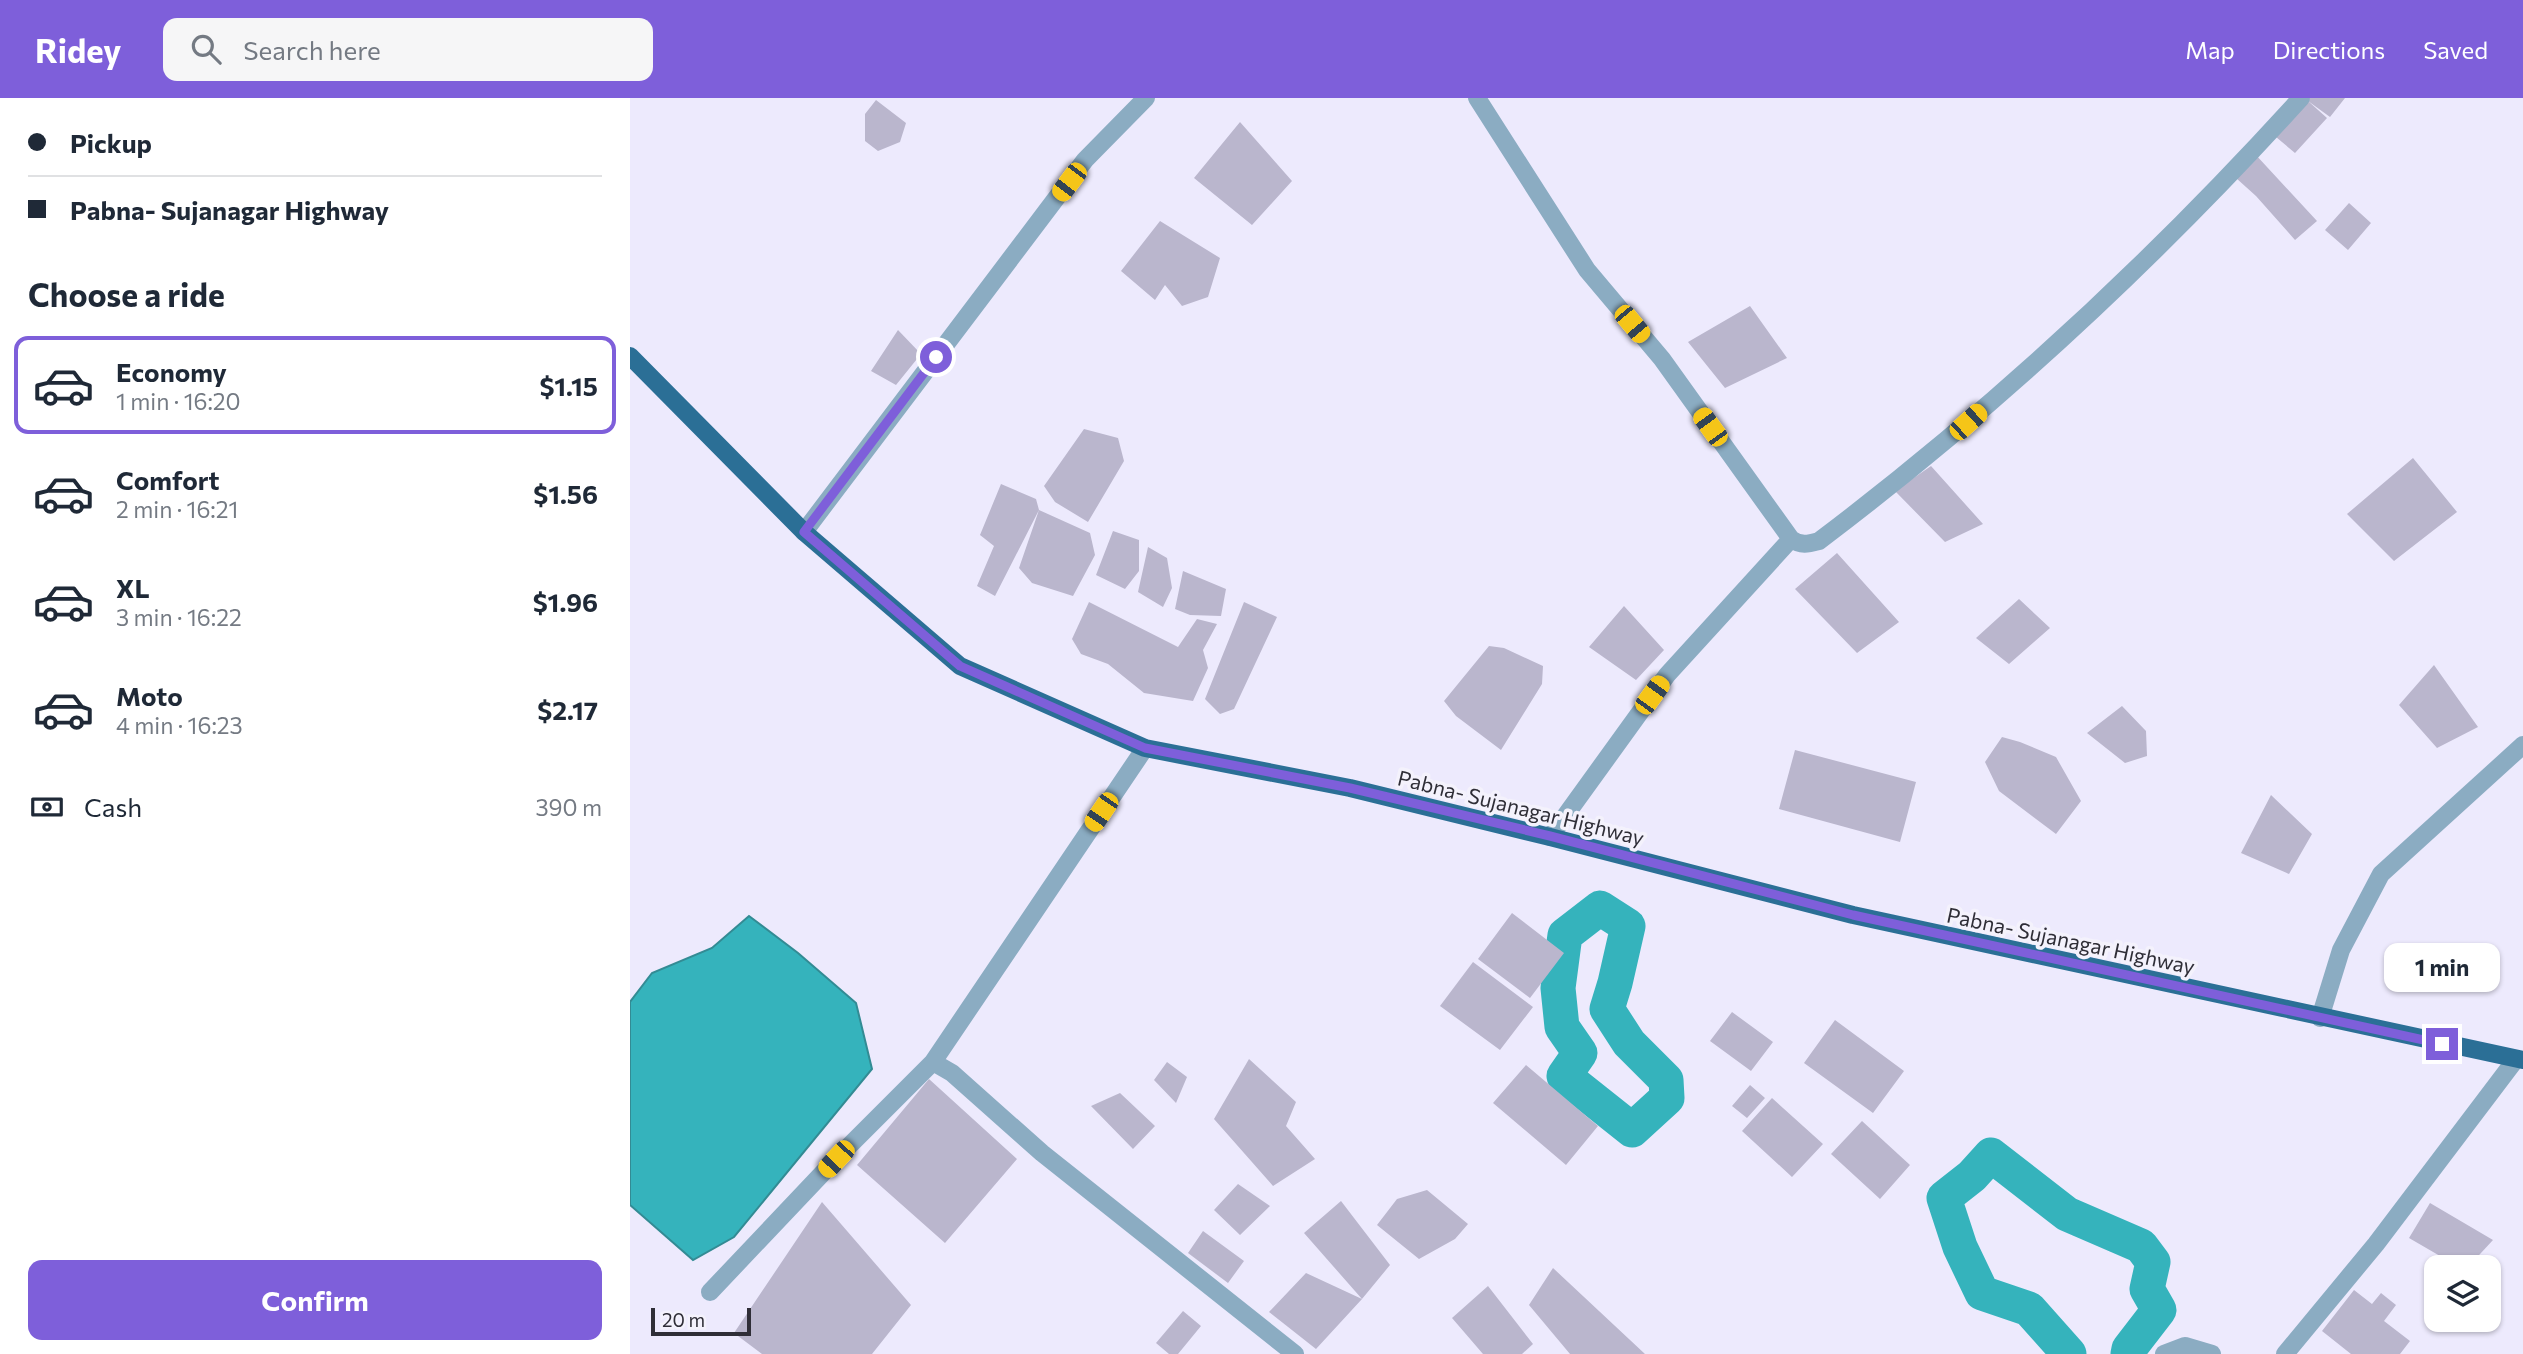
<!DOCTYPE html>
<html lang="en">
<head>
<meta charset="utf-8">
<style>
  body { margin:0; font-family:Commissioner,sans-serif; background:#f6f6f7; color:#1f2937; height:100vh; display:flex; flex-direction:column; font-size:26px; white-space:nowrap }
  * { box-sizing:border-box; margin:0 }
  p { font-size:23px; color:#747a83 }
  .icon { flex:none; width:38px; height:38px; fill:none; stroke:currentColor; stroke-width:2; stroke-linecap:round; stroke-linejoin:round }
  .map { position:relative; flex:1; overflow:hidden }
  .sheet { display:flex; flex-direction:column; background:#fff; width:630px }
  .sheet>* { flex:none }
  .banner { display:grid; align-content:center; height:154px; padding:0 28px; background:#fff }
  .controls { position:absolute; left:1794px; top:1157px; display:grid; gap:14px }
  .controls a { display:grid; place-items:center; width:77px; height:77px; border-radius:14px; background:#fff; box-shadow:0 2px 5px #0004; font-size:35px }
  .scale { position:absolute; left:21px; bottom:18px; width:100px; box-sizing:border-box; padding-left:7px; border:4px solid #2f2e37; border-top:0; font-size:19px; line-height:24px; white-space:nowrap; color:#2f2e37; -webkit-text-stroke:5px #f4f2fc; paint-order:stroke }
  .end { position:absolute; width:32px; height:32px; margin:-16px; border:9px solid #7e5fda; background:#fff; box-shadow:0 0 0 4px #fff }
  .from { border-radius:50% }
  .bubble { position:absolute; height:49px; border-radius:14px; background:#fff; box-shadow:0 2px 5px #0004; font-size:23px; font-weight:700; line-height:49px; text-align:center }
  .car { position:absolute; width:21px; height:42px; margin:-21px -10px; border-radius:9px; box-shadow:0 0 5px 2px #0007; background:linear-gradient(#f5c518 24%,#345 0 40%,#f5c518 0 76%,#345 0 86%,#f5c518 0) }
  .banner b { display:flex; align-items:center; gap:24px; height:66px; font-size:26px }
  .banner b+b { border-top:2px solid #e0e1e3 }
  .banner i { width:18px; height:18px; background:#1f2937 }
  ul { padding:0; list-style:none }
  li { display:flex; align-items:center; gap:21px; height:98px; margin:0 14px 10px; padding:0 14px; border:4px solid transparent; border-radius:14px }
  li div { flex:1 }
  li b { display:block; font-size:26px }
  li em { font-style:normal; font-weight:700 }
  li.on { border-color:#7e5fda }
  li>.icon { width:63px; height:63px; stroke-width:1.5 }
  h2 { padding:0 28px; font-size:32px; line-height:84px }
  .pay { display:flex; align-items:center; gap:18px; height:77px; padding:0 28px; font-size:26px }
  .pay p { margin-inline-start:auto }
  .button { display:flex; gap:14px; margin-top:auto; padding:14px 28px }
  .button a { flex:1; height:80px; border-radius:14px; background:#7e5fda; color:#fff; font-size:28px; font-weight:700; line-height:80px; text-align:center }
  header { display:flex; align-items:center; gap:42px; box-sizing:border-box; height:98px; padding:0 35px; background:#7e5fda; color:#fff }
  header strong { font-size:33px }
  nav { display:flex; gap:38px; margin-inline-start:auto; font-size:24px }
  .search { width:490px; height:63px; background:#f6f6f7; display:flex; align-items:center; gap:18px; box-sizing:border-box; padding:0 24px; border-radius:14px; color:#747a83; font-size:26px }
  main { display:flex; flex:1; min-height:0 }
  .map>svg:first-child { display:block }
</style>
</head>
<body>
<header>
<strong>Ridey</strong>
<div class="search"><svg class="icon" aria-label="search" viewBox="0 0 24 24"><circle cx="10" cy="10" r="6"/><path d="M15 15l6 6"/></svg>Search here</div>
<nav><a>Map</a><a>Directions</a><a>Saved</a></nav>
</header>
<main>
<section class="sheet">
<div class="banner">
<b><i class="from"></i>Pickup</b>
<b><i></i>Pabna- Sujanagar Highway</b>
</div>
<h2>Choose a ride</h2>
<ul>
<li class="on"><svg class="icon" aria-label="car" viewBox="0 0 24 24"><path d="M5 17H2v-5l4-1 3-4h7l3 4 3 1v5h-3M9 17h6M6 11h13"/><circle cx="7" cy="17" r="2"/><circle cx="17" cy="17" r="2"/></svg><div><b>Economy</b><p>1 min · 16:20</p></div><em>$1.15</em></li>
<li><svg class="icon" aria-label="car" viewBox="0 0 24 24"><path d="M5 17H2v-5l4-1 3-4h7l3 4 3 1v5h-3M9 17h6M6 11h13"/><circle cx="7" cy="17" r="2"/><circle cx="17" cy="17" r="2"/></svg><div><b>Comfort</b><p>2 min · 16:21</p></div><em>$1.56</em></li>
<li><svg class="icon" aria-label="car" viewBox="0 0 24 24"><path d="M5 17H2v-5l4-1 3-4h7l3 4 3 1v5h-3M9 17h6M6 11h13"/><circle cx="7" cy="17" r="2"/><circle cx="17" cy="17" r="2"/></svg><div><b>XL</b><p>3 min · 16:22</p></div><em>$1.96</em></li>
<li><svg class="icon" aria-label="car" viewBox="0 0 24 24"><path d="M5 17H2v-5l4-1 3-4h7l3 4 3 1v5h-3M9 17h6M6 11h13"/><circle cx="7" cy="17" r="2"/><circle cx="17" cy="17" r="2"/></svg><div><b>Moto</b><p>4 min · 16:23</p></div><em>$2.17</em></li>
</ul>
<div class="pay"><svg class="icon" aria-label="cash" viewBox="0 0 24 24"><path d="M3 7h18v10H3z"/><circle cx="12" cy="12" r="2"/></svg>Cash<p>390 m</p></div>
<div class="button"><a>Confirm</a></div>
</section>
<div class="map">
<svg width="1893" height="1256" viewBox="0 0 1893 1256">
  <rect width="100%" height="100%" fill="#f4f2fc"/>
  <path fill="#edeafd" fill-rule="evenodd" d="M 0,0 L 1893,0 L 1893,1256 L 0,1256 ZM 1806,1169 L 1858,1169 L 1858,1222 L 1806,1222 Z"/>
  <path fill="#35b3bc" stroke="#338b94" stroke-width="2" d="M 119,818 L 168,855 L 226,905 L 242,971 L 104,1139 L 63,1162 L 0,1107 L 0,904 L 22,875 L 82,850 Z"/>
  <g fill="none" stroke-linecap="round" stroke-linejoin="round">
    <path stroke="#35b3bc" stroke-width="35" d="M 970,810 L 998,828 L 985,885 L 977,911 L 999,945 L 1036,982 L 1037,1000 L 1002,1032 L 934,978 L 950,955 L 932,929 L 928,890 L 935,837 Z
      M 1439,1256 L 1399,1211 L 1352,1195 L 1330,1149 L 1314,1100 L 1342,1078 L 1361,1057 L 1437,1116 L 1511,1148 L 1523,1164 L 1517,1191 L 1529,1212 L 1499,1251 L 1498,1256"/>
  </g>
  <path fill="#bab6cd" d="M 1680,0 L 1715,0 L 1700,19 L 1678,3 L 1697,20 L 1665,55 L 1646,39 Z
    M 246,2 L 276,25 L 270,44 L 248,53 L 235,43 L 235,16 Z
    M 610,24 L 662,83 L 622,127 L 564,80 Z
    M 1625,56 L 1687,123 L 1665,142 L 1626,98 L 1606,80 Z
    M 1719,105 L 1741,125 L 1718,152 L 1695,132 Z
    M 530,123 L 590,160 L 578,199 L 552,208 L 535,187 L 525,202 L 491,173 Z
    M 1120,208 L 1157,260 L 1095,290 L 1058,244 Z
    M 268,232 L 291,256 L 266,287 L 241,273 Z
    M 454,331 L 488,340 L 494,363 L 458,424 L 425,404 L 414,388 Z
    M 1783,360 L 1827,414 L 1764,463 L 1717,416 Z
    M 1301,368 L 1353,426 L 1315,444 L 1265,393 Z
    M 371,386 L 406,401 L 409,412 L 365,498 L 347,488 L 364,448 L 350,437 Z
    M 409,412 L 460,435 L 465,457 L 443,498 L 402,485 L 389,470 Z
    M 483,433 L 509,442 L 509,473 L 495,491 L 466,477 Z
    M 518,449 L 537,460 L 542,490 L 533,509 L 508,494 Z
    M 1207,455 L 1269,524 L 1227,555 L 1165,491 Z
    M 553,473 L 596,491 L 591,518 L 560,517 L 545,511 Z
    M 1389,501 L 1420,530 L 1379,566 L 1346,540 Z
    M 459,504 L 548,549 L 567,521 L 587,526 L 573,552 L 578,570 L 563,603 L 514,595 L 478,566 L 451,556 L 442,541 Z
    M 614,504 L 647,519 L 604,611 L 590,616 L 575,601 Z
    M 994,508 L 1034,552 L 1006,582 L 959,549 Z
    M 859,548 L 874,550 L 913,568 L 912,586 L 871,652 L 826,618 L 814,603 Z
    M 1804,567 L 1848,629 L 1807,650 L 1769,607 Z
    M 1492,608 L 1516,633 L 1517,658 L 1495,665 L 1457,635 Z
    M 1372,639 L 1390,644 L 1426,659 L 1451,703 L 1426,736 L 1369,693 L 1355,664 Z
    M 1165,652 L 1286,684 L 1270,744 L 1149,711 Z
    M 1641,697 L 1682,736 L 1659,776 L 1611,755 Z
    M 882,815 L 934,855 L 900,900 L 848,861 Z
    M 843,864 L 903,909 L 870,952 L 810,908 Z
    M 1102,914 L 1143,944 L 1121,973 L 1080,943 Z
    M 1205,922 L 1274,973 L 1243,1015 L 1174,965 Z
    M 619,961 L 666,1004 L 656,1028 L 685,1061 L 643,1088 L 584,1021 Z
    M 537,964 L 557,979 L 546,1005 L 524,982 Z
    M 896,967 L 968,1028 L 936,1067 L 863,1005 Z
    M 299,981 L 387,1061 L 315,1145 L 227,1067 Z
    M 1120,987 L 1135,1000 L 1117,1020 L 1102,1008 Z
    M 490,995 L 525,1028 L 503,1051 L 461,1008 Z
    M 1142,1000 L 1193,1046 L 1162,1079 L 1112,1033 Z
    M 1232,1023 L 1280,1067 L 1250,1101 L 1201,1056 Z
    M 608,1086 L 640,1108 L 610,1137 L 584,1112 Z
    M 797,1092 L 838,1126 L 825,1141 L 789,1161 L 747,1127 L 767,1101 Z
    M 711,1103 L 760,1167 L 732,1201 L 674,1135 Z
    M 192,1104 L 281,1207 L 242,1256 L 132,1256 L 104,1235 Z
    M 1800,1105 L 1863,1142 L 1838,1169 L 1829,1169 L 1779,1140 Z
    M 573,1133 L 614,1163 L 598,1185 L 558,1155 Z
    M 923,1170 L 1015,1256 L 940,1256 L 899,1207 Z
    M 676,1175 L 732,1201 L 686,1251 L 639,1214 Z
    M 858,1188 L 903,1246 L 892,1256 L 853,1256 L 822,1220 Z
    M 1724,1192 L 1742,1206 L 1751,1195 L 1766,1207 L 1754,1223 L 1780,1243 L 1770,1256 L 1721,1256 L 1692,1233 Z
    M 553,1213 L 571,1228 L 548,1256 L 539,1256 L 526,1245 Z"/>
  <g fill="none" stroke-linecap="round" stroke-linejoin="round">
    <path stroke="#8bacc2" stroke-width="18" d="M 847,0 L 957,172 L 1032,261 L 1161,441
      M 174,434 L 455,62 L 516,0
      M 515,650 L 303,964 L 322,975 L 412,1055 L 665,1256
      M 920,739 L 1037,577 L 1161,441 C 1171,448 1178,446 1189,443 C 1364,311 1524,162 1671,0
      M 1690,920 L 1711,852 L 1751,776 L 1893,647
      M 80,1194 L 206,1061 L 303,964
      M 1534,1256 L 1555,1248 L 1582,1256
      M 1655,1256 L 1746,1146 L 1886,961"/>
    <path stroke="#2b6f96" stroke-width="18" d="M 0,258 L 174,434 L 330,568 L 515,650 L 720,690 L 920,739 L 1223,817 L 1893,962"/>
  </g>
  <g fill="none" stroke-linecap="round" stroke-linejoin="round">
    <path stroke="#7e5fda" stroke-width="9" d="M 306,259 L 174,434 L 330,568 L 515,650 L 720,690 L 920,738 L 1223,817 L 1812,946"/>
  </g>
  <g text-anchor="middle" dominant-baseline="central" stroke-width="7" stroke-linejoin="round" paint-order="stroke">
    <g font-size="21" fill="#2f2e37" stroke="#f4f2fc">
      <text transform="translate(891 709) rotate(14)">Pabna- Sujanagar Highway</text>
      <text transform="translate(1441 842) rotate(12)">Pabna- Sujanagar Highway</text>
    </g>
  </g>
</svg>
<div class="controls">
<a><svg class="icon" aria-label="layers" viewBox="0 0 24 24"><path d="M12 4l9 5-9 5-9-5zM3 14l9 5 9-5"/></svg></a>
</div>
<div class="scale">20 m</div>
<i class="end from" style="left:306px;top:259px"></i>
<i class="end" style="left:1812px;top:946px"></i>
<div class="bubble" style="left:1754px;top:845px;width:116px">1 min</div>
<i class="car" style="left:439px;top:84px;rotate:217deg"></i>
<i class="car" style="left:1002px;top:226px;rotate:140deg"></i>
<i class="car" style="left:1338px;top:324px;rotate:48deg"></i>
<i class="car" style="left:1080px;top:329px;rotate:324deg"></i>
<i class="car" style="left:1022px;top:597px;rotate:36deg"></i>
<i class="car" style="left:471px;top:714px;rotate:214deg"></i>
<i class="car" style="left:206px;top:1061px;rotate:223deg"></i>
</div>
</main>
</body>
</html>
